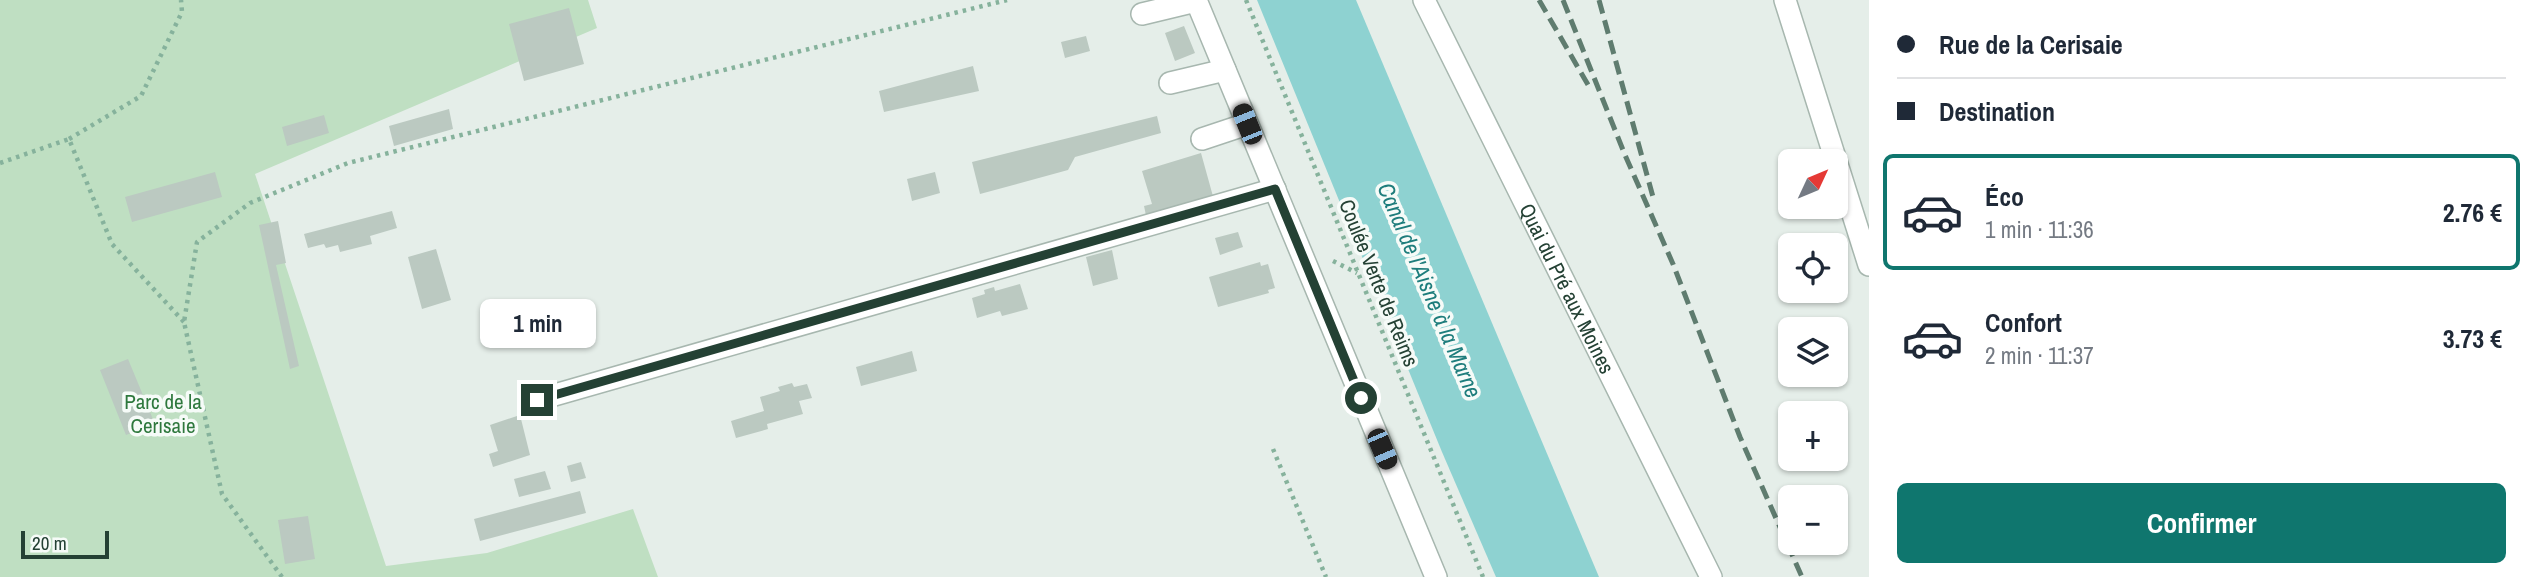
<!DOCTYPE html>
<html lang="fr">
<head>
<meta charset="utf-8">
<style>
  body { margin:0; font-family:"Archivo Narrow",sans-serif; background:#f2f2f3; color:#1f2937; height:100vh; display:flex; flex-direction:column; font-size:26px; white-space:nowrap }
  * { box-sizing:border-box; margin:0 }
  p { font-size:23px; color:#747a83 }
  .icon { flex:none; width:38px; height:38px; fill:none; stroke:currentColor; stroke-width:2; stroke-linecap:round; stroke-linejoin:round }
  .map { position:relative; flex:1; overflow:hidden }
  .details { display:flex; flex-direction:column; background:#fff; width:665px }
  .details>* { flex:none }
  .hud { display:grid; align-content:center; height:154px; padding:0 28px; background:#fff }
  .needle { width:46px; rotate:46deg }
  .tools { position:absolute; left:1778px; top:149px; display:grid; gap:14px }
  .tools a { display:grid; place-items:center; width:70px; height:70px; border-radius:10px; background:#fff; box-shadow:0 2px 5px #0004; font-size:35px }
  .scale { position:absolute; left:21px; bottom:18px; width:88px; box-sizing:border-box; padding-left:7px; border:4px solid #244134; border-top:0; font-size:19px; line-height:24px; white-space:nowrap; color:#244134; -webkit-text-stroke:5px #f6fbf8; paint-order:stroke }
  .end { position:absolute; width:32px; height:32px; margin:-16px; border:9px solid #244134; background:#fff; box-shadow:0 0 0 4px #fff }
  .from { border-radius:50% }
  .bubble { position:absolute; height:49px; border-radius:10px; background:#fff; box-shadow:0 2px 5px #0004; font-size:23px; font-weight:800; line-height:49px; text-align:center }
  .car { position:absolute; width:21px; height:42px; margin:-21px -10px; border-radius:9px; box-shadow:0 0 5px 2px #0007; background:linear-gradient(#222 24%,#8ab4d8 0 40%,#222 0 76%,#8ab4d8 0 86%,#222 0) }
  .hud b { display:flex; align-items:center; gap:24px; height:66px; font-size:26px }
  .hud b+b { border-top:2px solid #e0e1e3 }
  .hud i { width:18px; height:18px; background:#1f2937 }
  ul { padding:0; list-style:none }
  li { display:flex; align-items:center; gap:21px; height:116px; margin:0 14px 10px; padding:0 14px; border:4px solid transparent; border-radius:10px }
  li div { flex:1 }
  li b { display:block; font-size:26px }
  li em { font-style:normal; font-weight:800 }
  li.active { border-color:#0f766e }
  li>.icon { width:63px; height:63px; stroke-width:1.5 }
  .button { display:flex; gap:14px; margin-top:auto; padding:14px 28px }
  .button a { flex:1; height:80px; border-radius:10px; background:#0f766e; color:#fff; font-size:28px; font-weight:800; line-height:80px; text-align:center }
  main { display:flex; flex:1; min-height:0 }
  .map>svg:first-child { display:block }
</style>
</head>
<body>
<main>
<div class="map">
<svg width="1869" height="577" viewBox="0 0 1869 577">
  <rect width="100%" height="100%" fill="#e5eee9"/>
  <path fill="#bfdfc2" d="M 0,0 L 588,0 L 597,28 L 255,174 L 386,566 L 487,553 L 633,509 L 658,577 L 0,577 Z"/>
  <path fill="#8ed2d1" d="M 1257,0 L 1356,0 L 1599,577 L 1496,577 L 1442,452 Z"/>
  <path fill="#bbc9c1" d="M 569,8 L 584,64 L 524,81 L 509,24 Z
    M 1184,26 L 1195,53 L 1175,61 L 1165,33 Z
    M 1086,36 L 1090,51 L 1065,58 L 1061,42 Z
    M 973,66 L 979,91 L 884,112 L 879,91 Z
    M 449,109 L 453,129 L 394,146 L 389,126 Z
    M 324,115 L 329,133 L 287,146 L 282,127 Z
    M 1157,116 L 1161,133 L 1075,157 L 1068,170 L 980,194 L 972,162 Z
    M 1201,153 L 1214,200 L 1147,220 L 1144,206 L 1152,204 L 1142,171 Z
    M 215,172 L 222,197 L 132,222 L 125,197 Z
    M 935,172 L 940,193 L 912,201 L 907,179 Z
    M 392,211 L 397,228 L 370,236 L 372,244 L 340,252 L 338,245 L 326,248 L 324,244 L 308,248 L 304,234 Z
    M 278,221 L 286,263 L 276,265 L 299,366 L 290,369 L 259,225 Z
    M 1238,232 L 1243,247 L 1220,255 L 1215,238 Z
    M 436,249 L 451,300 L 422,309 L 408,257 Z
    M 1112,250 L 1118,279 L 1093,286 L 1086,257 Z
    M 1260,262 L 1261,266 L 1268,264 L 1275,288 L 1268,290 L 1269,293 L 1218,307 L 1209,277 Z
    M 1020,284 L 1028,309 L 1002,316 L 1000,311 L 977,318 L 972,298 L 985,294 L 984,290 L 994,287 L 995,291 Z
    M 912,351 L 917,371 L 861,386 L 856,367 Z
    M 128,359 L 155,424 L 126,435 L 100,370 Z
    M 792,383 L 794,387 L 807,384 L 812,398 L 799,401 L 803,414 L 767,424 L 768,429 L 736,438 L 731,421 L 764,411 L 760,397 L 780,391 L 778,387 Z
    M 520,415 L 530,455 L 493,467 L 489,454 L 498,451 L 490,425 Z
    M 581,462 L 586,478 L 571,482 L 567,466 Z
    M 545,471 L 551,489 L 519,497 L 514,479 Z
    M 580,491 L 586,513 L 480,541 L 474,519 Z
    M 308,516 L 315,559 L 285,564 L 278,520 Z"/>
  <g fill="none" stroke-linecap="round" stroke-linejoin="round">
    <g stroke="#a7b7af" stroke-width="24">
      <g id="minor">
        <path d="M 1196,0 L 1436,577"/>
        <path id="s1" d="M 1424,0 L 1711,577"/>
        <path d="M 1785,0 L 1869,265"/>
        <path d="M 1142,14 L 1196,1"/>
        <path d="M 1170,83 L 1225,70"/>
        <path d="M 1202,139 L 1247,124"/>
        <path d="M 537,400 L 1275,189"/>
      </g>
    </g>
    <path stroke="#86b29c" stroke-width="4.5" stroke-dasharray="3.5 5" stroke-linecap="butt" d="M 1246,0 L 1483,577
      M 69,139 L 141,96 L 182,12 L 181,0
      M 0,163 L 69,139 L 112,244 L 184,322
      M 1333,261 L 1357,273
      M 1273,449 L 1326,577
      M 282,577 L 222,494 L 184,322 L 197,242 L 250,203 L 348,163 L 1007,0"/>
    <use href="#minor" stroke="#fff" stroke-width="21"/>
    <path stroke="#5f7c6f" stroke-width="5" stroke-dasharray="14 7" stroke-linecap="butt" d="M 1539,0 L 1591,90
      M 1563,0 L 1625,155 L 1673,264 L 1740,437 L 1802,577
      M 1599,0 L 1653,197"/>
  </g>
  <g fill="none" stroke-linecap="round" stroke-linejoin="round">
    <path stroke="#244134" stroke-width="9" d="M 537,400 L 1275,189 L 1361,398"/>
  </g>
  <g text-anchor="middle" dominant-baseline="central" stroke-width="7" stroke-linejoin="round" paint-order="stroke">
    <g font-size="21" fill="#244134" stroke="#f6fbf8">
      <text transform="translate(1379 283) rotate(68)">Coulée Verte de Reims</text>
      <text stroke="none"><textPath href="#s1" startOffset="322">Quai du Pré aux Moines</textPath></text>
    </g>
    <g font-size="21" fill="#2e783d" stroke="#f6fbf8">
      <text x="163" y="401">Parc de la<tspan x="163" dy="24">Cerisaie</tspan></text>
    </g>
    <g font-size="23" font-style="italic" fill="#1e7d7c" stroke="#f6fbf8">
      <text transform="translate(1430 290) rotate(67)">Canal de l'Aisne à la Marne</text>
    </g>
  </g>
</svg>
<div class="tools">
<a><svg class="needle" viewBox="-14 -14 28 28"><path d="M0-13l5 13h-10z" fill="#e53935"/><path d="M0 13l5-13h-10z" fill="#747a83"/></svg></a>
<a><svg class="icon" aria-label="locate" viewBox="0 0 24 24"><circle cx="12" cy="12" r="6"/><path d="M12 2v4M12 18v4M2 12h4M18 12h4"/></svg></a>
<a><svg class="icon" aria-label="layers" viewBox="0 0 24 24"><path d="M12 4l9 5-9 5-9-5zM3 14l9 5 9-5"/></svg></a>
<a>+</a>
<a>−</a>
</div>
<div class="scale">20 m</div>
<i class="end from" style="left:1361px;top:398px"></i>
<i class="end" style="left:537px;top:400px"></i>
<div class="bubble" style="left:480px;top:299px;width:116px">1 min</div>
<i class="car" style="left:1247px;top:124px;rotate:338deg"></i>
<i class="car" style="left:1382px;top:449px;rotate:157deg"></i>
</div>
<section class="details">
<div class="hud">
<b><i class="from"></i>Rue de la Cerisaie</b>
<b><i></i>Destination</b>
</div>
<ul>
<li class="active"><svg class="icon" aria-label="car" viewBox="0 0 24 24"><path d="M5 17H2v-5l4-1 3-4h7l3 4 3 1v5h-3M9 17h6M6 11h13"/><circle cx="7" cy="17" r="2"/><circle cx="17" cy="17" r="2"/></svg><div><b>Éco</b><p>1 min · 11:36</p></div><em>2.76 €</em></li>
<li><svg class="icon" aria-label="car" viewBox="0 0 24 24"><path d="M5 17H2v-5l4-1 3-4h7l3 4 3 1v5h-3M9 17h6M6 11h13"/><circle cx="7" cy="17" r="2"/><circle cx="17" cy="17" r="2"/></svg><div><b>Confort</b><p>2 min · 11:37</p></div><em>3.73 €</em></li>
</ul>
<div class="button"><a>Confirmer</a></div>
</section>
</main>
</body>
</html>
